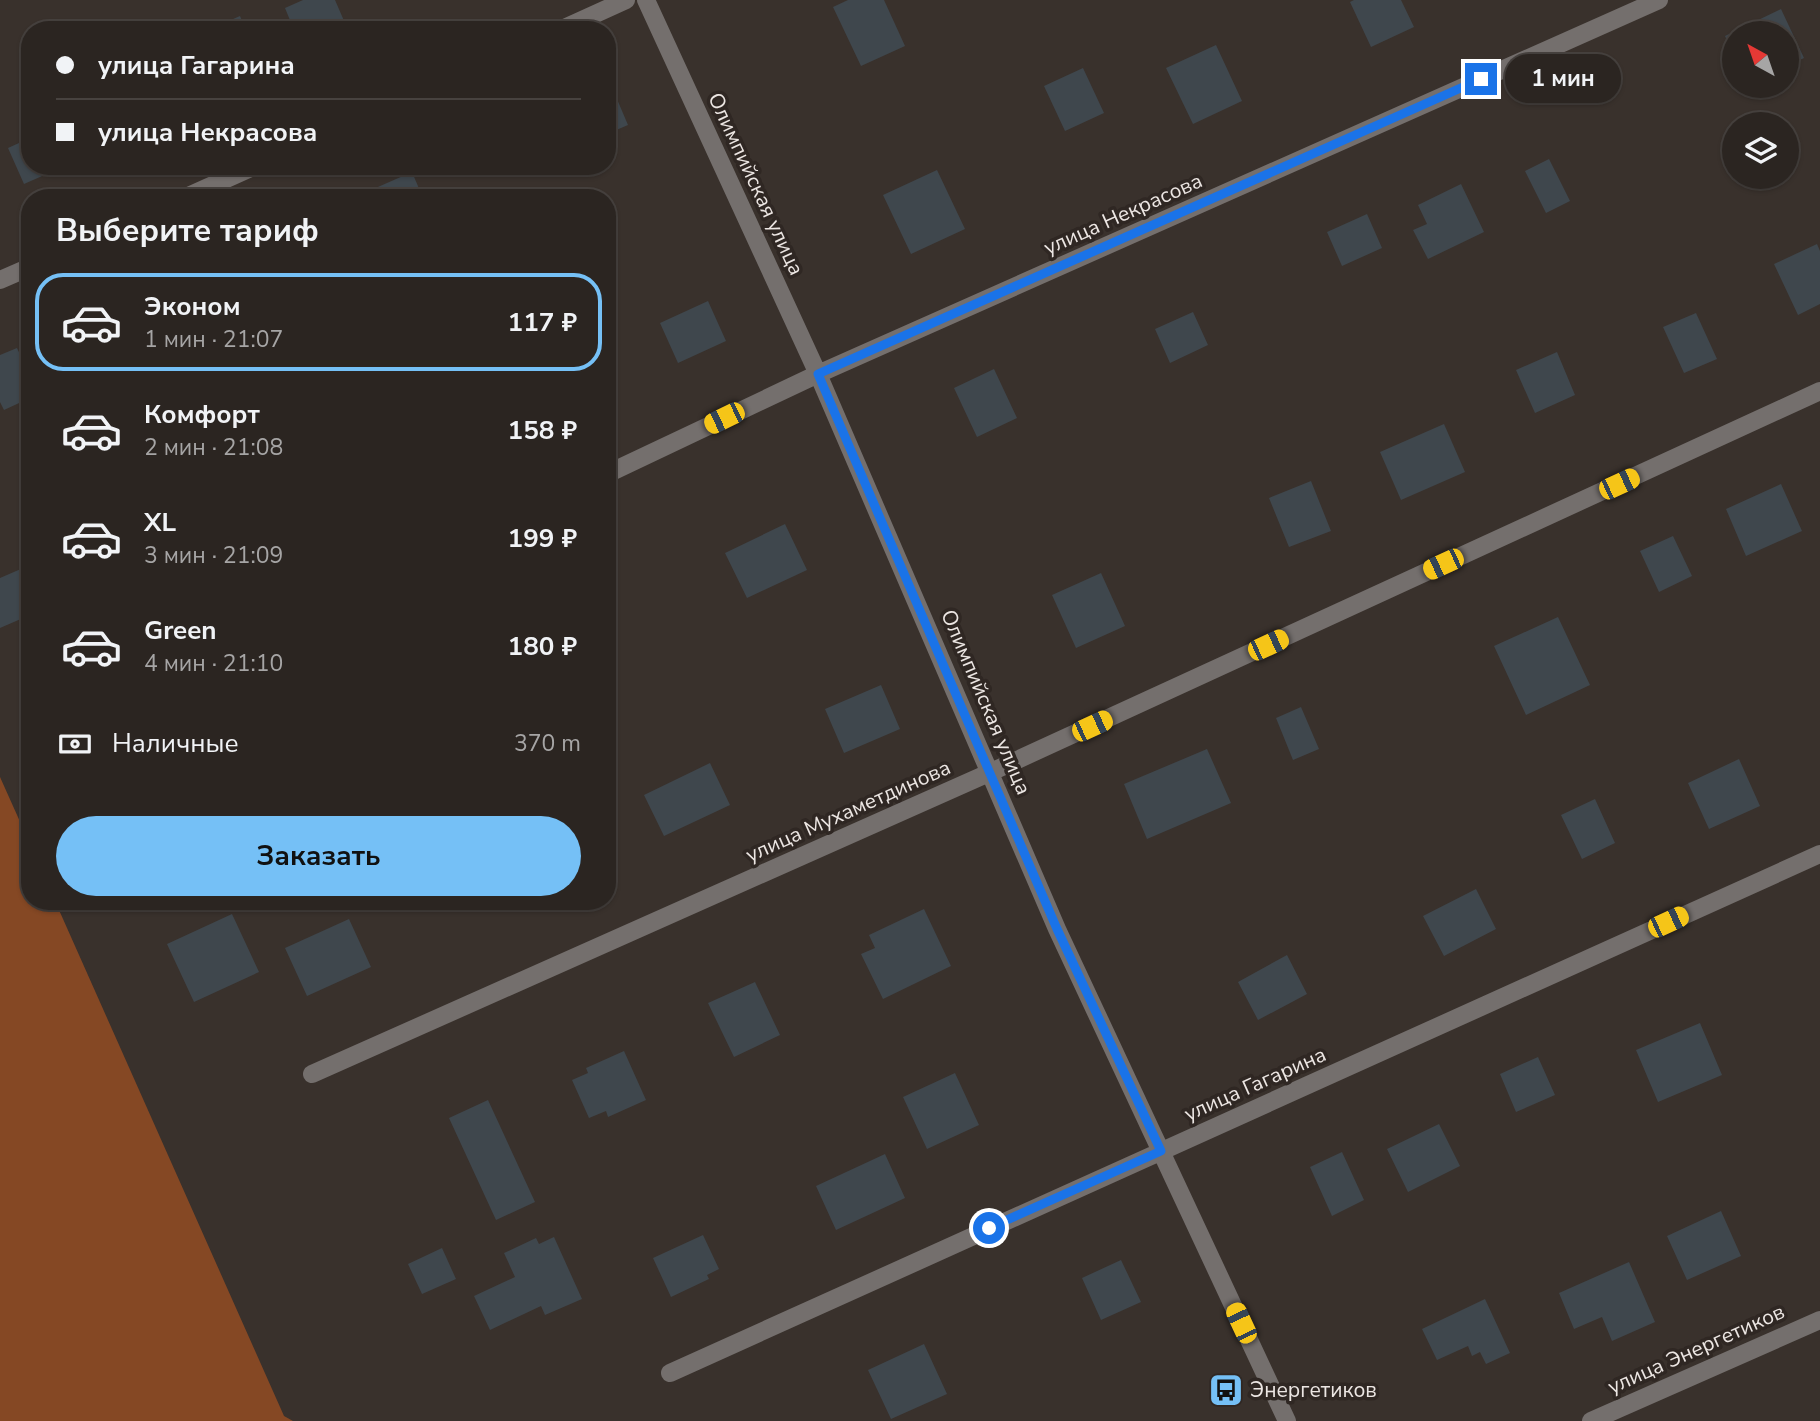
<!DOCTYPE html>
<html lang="ru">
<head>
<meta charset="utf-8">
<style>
  body { margin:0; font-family:"Nunito Sans",sans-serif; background:#332d2a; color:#f1f3f6; height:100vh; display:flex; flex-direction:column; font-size:26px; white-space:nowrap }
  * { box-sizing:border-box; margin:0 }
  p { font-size:23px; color:#a6a5a5 }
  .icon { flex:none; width:38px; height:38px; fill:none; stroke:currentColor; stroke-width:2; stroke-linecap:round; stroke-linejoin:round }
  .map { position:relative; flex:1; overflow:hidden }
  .drawer { position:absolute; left:21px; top:189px; width:595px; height:721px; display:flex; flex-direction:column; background:#2b2521; border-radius:28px; box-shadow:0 2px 5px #0004,0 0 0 2px #47423f }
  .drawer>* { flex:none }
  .hud { position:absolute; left:21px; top:21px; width:595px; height:154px; border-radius:28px; box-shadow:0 2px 5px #0004,0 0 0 2px #47423f; display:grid; align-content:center; height:154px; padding:0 35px; background:#2b2521 }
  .needle { width:46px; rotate:320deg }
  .tools { position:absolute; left:1722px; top:21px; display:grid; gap:14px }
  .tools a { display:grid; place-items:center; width:77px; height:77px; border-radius:50%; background:#2b2521; box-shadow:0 2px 5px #0004,0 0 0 2px #47423f; font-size:35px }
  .end { position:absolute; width:32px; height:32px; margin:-16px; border:9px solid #1a73e8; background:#fff; box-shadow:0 0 0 4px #fff }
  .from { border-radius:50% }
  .bubble { position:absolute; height:49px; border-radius:24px; background:#2b2521; box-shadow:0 2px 5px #0004,0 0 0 2px #47423f; font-size:23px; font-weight:700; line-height:49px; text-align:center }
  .car { position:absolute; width:21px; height:42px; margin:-21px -10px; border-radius:9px; box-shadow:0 0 5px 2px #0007; background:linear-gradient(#f5c518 24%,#345 0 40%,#f5c518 0 76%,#345 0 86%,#f5c518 0) }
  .hud b { display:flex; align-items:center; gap:24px; height:66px; font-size:26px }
  .hud b+b { border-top:2px solid #47423f }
  .hud i { width:18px; height:18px; background:#f1f3f6 }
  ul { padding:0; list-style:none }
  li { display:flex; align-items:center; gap:21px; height:98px; margin:0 14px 10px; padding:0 21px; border:4px solid transparent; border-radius:28px }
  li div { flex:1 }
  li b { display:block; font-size:26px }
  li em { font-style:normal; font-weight:700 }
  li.on { border-color:#75c0f6 }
  li>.icon { width:63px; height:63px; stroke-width:1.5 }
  h2 { padding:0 35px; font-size:32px; line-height:84px }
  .pay { display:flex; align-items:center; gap:18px; height:77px; padding:0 35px; font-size:26px }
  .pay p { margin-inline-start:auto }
  .primary-button { display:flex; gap:14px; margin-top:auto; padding:14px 35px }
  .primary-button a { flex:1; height:80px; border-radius:42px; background:#75c0f6; color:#111; font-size:28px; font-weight:700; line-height:80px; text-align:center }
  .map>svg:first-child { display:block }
</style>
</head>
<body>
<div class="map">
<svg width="1820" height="1421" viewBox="0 0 1820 1421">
  <rect width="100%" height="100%" fill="#39312c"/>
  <path fill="#854824" d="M 0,777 L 30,844 L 30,901 L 55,901 L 284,1416 L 293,1421 L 0,1421 Z"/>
  <path fill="#3f474d" d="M 303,0 L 335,0 L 348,30 L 294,30 L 285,8 Z
    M 848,0 L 884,0 L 905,46 L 861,66 L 833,7 Z
    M 1354,0 L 1401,0 L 1414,27 L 1371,47 L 1350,2 Z
    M 1781,9 L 1804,58 L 1787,66 L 1787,33 L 1734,33 L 1734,55 L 1725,36 Z
    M 240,16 L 246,30 L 208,30 Z
    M 1216,45 L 1242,101 L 1193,124 L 1166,68 Z
    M 1083,68 L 1104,113 L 1065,131 L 1044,86 Z
    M 611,85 L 628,125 L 607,134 L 607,87 Z
    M 30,138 L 30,166 L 65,166 L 24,184 L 8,148 Z
    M 1549,159 L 1570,201 L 1546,213 L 1525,171 Z
    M 937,170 L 965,229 L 911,254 L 883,195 Z
    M 412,172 L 423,198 L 364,198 L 362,194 Z
    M 1461,184 L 1484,232 L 1428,259 L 1413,230 L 1427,224 L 1418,205 Z
    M 1367,214 L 1382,248 L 1342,266 L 1327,232 Z
    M 1817,244 L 1820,251 L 1820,304 L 1798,315 L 1774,264 Z
    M 708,301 L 726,341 L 678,363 L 660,323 Z
    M 1193,312 L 1208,345 L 1170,363 L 1155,329 Z
    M 1696,313 L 1717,359 L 1684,373 L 1663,327 Z
    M 17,348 L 30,376 L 30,398 L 4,410 L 0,402 L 0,355 Z
    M 1557,352 L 1575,395 L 1535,413 L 1516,370 Z
    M 994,369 L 1017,418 L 977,437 L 954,388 Z
    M 1444,424 L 1465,472 L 1401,500 L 1380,452 Z
    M 1311,481 L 1331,531 L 1289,547 L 1269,498 Z
    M 1781,484 L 1802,531 L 1746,556 L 1726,509 Z
    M 785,524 L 807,570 L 747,598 L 725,553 Z
    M 1673,536 L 1692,576 L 1659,592 L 1640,551 Z
    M 30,565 L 30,615 L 0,628 L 0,578 Z
    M 1101,573 L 1125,626 L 1076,648 L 1052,595 Z
    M 1558,617 L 1590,685 L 1526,715 L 1494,646 Z
    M 881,685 L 900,729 L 844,753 L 825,709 Z
    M 1301,707 L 1319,749 L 1293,760 L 1276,718 Z
    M 1207,749 L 1231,803 L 1147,839 L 1124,784 Z
    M 1739,759 L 1760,806 L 1709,829 L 1688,783 Z
    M 710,763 L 730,805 L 664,836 L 644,795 Z
    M 1595,799 L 1615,843 L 1582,859 L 1561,815 Z
    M 1476,889 L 1496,929 L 1444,956 L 1423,916 Z
    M 924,909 L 951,966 L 883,999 L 861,954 L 875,948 L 869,935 Z
    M 232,914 L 259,972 L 194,1002 L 167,944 Z
    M 349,919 L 371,967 L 307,996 L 285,948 Z
    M 1287,955 L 1307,994 L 1258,1020 L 1238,982 Z
    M 755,982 L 780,1035 L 734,1057 L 708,1003 Z
    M 1700,1023 L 1722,1075 L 1658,1102 L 1636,1050 Z
    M 624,1051 L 646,1100 L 608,1117 L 606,1111 L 589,1118 L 572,1080 L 588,1073 L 586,1068 Z
    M 1538,1057 L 1555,1095 L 1516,1112 L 1500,1074 Z
    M 955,1073 L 979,1125 L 927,1149 L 903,1097 Z
    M 488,1100 L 535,1202 L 496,1220 L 449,1118 Z
    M 1439,1124 L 1460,1166 L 1408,1192 L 1387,1149 Z
    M 1342,1152 L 1364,1200 L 1332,1216 L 1310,1167 Z
    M 885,1154 L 905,1198 L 836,1230 L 816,1186 Z
    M 1721,1211 L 1741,1256 L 1687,1280 L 1667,1236 Z
    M 703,1235 L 719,1269 L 707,1275 L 709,1279 L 671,1297 L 653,1258 Z
    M 554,1237 L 582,1299 L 545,1315 L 541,1306 L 490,1330 L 474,1296 L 515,1277 L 504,1253 L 536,1238 L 539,1244 Z
    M 442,1248 L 456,1279 L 422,1294 L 408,1264 Z
    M 1121,1260 L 1141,1302 L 1101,1320 L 1082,1278 Z
    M 1629,1262 L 1655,1322 L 1612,1341 L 1602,1317 L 1574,1329 L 1559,1293 Z
    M 1485,1299 L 1510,1353 L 1486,1364 L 1480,1352 L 1472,1356 L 1468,1346 L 1437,1360 L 1422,1329 Z
    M 924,1344 L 947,1394 L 891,1419 L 868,1370 Z"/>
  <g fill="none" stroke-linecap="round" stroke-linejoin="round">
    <path stroke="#746f6d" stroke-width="18" d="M 646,0 L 818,374 L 1057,929 L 1287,1421
      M 560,30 L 626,0
      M 184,198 L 255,166
      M 0,280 L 30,267
      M 607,474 L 818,374 L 1659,0
      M 312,1074 L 991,772 L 1820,391
      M 670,1373 L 1820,854
      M 1591,1421 L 1820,1320"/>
  </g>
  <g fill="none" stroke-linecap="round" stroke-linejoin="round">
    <path stroke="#1a73e8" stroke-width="9" d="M 989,1228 L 1161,1151 L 1057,929 L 818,374 L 1481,79"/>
  </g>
  <defs>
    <g id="bus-square" transform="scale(1.75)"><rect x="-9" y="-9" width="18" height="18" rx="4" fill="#75c0f6" stroke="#2f2723"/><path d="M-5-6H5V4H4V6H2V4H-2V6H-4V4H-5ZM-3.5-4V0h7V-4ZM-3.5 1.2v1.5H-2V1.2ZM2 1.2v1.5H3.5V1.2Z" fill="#111"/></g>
  </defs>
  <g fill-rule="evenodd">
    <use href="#bus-square" x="1226" y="1390"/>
  </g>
  <g text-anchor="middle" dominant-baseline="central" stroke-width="7" stroke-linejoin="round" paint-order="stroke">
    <g font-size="21" fill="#ece6e3" stroke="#2f2723">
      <text transform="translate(756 184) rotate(65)">Олимпийская улица</text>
      <text transform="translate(1123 214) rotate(-24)">улица Некрасова</text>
      <text transform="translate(986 702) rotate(67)">Олимпийская улица</text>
      <text transform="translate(848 811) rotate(-24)">улица Мухаметдинова</text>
      <text transform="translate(1255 1084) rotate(-24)">улица Гагарина</text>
      <text transform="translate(1696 1349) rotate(-24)">улица Энергетиков</text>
    </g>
    <g font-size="21" fill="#ece6e3" stroke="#2f2723" text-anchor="start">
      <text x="1250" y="1390">Энергетиков</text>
    </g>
  </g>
</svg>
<div class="tools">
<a><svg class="needle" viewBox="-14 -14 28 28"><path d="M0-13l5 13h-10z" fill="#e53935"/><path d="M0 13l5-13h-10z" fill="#a6a5a5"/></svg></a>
<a><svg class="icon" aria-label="layers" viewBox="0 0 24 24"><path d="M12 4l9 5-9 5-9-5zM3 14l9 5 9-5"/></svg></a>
</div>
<i class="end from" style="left:989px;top:1228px"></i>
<i class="end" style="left:1481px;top:79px"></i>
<div class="bubble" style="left:1505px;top:54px;width:116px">1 мин</div>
<i class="car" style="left:724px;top:418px;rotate:244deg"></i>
<i class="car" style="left:1619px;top:484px;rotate:65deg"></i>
<i class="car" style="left:1443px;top:564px;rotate:245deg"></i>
<i class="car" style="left:1268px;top:645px;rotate:65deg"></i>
<i class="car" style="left:1092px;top:726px;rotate:65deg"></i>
<i class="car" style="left:1668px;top:922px;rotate:65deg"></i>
<i class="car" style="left:1241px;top:1323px;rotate:335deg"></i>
<div class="hud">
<b><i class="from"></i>улица Гагарина</b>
<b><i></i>улица Некрасова</b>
</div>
<section class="drawer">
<h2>Выберите тариф</h2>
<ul>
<li class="on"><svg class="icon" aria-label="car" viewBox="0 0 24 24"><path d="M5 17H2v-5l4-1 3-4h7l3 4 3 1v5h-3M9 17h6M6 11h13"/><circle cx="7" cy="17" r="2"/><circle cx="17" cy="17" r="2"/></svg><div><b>Эконом</b><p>1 мин · 21:07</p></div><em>117 ₽</em></li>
<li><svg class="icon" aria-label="car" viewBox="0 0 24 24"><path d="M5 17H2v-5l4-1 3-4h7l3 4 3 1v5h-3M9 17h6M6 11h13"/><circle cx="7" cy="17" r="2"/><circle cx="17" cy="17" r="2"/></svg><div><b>Комфорт</b><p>2 мин · 21:08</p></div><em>158 ₽</em></li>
<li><svg class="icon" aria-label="car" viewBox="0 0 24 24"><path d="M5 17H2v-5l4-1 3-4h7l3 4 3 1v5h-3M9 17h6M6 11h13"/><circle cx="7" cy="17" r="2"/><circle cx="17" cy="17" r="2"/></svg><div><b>XL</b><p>3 мин · 21:09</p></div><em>199 ₽</em></li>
<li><svg class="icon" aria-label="car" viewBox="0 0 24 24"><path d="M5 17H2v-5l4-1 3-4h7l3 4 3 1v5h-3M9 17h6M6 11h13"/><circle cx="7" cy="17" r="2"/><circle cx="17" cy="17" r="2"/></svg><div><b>Green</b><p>4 мин · 21:10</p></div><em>180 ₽</em></li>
</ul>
<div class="pay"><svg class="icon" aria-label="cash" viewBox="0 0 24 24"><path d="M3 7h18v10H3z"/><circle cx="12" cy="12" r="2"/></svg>Наличные<p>370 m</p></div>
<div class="primary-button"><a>Заказать</a></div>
</section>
</div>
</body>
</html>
